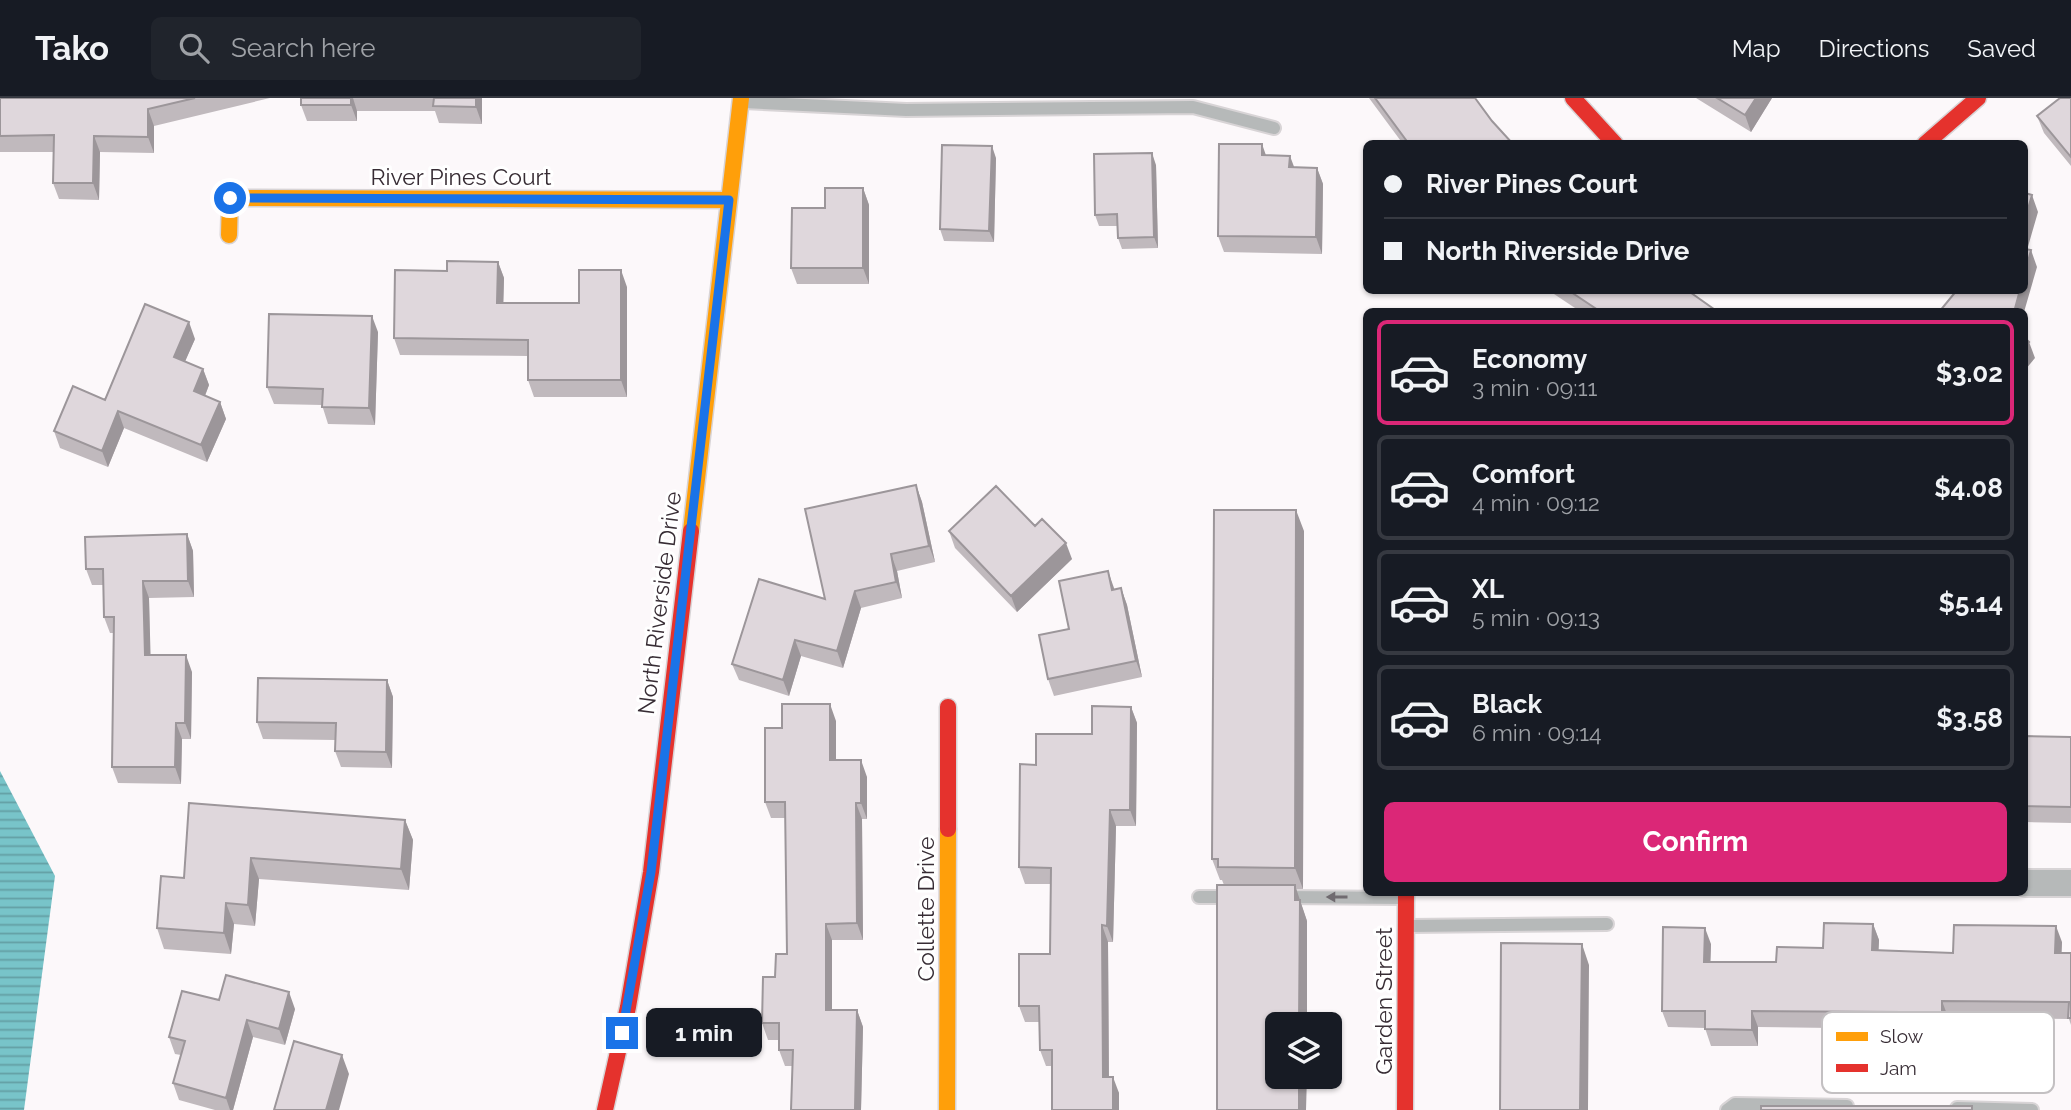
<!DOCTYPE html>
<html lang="en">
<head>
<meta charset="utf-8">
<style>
  body { margin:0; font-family:Raleway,sans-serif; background:#20242c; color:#f1f3f6; height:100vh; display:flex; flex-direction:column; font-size:26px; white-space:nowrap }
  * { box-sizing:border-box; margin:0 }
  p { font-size:23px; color:#9ea1a6 }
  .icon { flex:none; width:38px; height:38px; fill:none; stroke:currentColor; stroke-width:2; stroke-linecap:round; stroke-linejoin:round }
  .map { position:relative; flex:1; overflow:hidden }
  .panel { position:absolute; left:1363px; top:210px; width:665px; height:588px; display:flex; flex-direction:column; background:#171b24; border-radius:10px; box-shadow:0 2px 5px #0004 }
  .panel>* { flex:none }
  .guide { position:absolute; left:1363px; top:42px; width:665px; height:154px; border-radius:10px; box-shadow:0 2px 5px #0004; display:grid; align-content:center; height:154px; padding:0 21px; background:#171b24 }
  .controls { position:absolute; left:1265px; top:914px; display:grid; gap:14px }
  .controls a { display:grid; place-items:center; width:77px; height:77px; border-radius:10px; background:#171b24; box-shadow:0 2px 5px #0004; font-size:35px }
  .end { position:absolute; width:32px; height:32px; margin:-16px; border:9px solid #1a73e8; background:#fff; box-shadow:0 0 0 4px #fff }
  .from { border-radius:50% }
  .bubble { position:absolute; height:49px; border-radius:10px; background:#171b24; box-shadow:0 2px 5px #0004; font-size:23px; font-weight:700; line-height:49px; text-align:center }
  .guide b { display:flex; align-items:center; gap:24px; height:66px; font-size:26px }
  .guide b+b { border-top:2px solid #363941 }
  .guide i { width:18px; height:18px; background:#f1f3f6 }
  ul { padding:12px 0 0; list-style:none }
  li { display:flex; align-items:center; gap:21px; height:105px; margin:0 14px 10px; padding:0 7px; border:4px solid #363941; border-radius:10px }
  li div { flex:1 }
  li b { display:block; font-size:26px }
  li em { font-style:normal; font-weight:700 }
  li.selected { border-color:#db2777 }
  li>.icon { width:63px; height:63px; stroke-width:1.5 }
  .cta { display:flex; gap:14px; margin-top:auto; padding:14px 21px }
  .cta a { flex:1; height:80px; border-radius:10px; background:#db2777; color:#fff; font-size:28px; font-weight:700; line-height:80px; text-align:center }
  header { display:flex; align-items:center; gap:42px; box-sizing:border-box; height:98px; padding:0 35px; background:#171b24; border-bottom:2px solid #363941 }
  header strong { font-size:33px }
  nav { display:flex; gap:38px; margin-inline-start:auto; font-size:24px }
  .search { width:490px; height:63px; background:#20242c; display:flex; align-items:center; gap:18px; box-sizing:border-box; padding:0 24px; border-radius:10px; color:#9ea1a6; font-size:26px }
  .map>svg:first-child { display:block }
</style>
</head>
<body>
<header>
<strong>Tako</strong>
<div class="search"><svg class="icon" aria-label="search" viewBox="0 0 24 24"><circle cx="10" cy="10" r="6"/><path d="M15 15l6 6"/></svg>Search here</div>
<nav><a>Map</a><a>Directions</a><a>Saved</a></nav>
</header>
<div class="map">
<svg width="2071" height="1012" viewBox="0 0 2071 1012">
  <defs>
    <pattern id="water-rules" width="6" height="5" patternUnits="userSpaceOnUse" patternTransform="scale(1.75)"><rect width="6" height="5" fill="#78c4c9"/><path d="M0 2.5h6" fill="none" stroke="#639fa4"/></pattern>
  </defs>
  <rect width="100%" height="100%" fill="#fcf8fa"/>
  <path fill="url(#water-rules)" d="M 0,673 L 55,778 L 24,1012 L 0,1012 Z"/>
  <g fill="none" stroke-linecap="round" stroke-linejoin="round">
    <g stroke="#d8d4d6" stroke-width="16">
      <path id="lane" d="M 744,4 L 906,12 L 1193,9 L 1274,30
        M 1199,799 L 1234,799
        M 1284,799 L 1402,800
        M 1410,828 L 1607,826
        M 1957,1010 L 2032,1012
        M 1727,1012 L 1735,1006 L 1847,1008"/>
    </g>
    <g stroke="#d8d4d6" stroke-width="30">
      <path id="street" d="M 2025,785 L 2071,785"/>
    </g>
    <g stroke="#d8d4d6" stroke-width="19">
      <path id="slow" d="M 229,137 L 230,100 L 729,102
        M 691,433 L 741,0
        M 947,1012 L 948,731"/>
    </g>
    <g stroke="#d8d4d6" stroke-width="19">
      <path id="jam" d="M 1573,0 L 1615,46
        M 1925,46 L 1978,0
        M 948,731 L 948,609
        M 605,1012 L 628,909 L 651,774 L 691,433
        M 1405,1012 L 1406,794"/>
    </g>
    <use href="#lane" stroke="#b6b9b9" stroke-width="12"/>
    <use href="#street" stroke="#b6b9b9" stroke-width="26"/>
    <use href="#slow" stroke="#ff9f0a" stroke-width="16"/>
    <use href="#jam" stroke="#e5322d" stroke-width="16"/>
  </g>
  <path fill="#c0b9bd" d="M 0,0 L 270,0 L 154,28 L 154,55 L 100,54 L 99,102 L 59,101 L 53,85 L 54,54 L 0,54 Z
    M 301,0 L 482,0 L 482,26 L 439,25 L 435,13 L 357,13 L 357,23 L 307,23 L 301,7 Z
    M 1369,0 L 1475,0 L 1492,23 L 1513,46 L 1403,46 Z
    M 1696,0 L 1772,0 L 1751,34 Z
    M 2071,0 L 2071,68 L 2044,35 L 2037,18 Z
    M 1266,57 L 1294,69 L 1317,70 L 1323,86 L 1322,156 L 1224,154 L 1218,138 Z
    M 996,60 L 994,144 L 944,143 L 940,131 Z
    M 1156,67 L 1158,150 L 1122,151 L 1118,140 L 1117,128 L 1099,128 L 1095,117 Z
    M 863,90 L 869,107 L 869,186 L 797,186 L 791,170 L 825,110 Z
    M 498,164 L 504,180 L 503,205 L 579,205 L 627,189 L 627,299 L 534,299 L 528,282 L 528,258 L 400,257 L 394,240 L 447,173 Z
    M 1548,192 L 1687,192 L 1718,214 L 1581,214 Z
    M 378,234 L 375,327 L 328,326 L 322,307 L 274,306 L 267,289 Z
    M 195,241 L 185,263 L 203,271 L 209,287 L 205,298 L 220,304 L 226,321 L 207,364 L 124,330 L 108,369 L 60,350 L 54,333 L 105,302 Z
    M 916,387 L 922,404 L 935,464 L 897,473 L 902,500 L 861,510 L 843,570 L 801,558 L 789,598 L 739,582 L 732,566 L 825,501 Z
    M 1035,428 L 1072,461 L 1017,514 L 955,450 L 949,433 Z
    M 1304,433 L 1303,791 L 1296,791 L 1307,823 L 1224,787 L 1222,782 L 1220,782 L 1212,761 Z
    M 187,436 L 193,453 L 194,499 L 149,500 L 150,557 L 192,574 L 191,641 L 182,641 L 181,686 L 118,685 L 112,669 L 113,535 L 110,535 L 104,519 L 103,487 L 92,487 L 86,471 Z
    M 1121,490 L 1127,507 L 1142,579 L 1054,598 L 1048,581 L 1069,531 L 1114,492 Z
    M 387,582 L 393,599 L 392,670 L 341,669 L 335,653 L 335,642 L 263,641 L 257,624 Z
    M 1131,609 L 1137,625 L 1136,728 L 1116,728 L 1113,844 L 1108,844 L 1109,979 L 1119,995 L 1119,1012 L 1052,1012 L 1052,968 L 1046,968 L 1040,952 L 1040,924 L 1025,924 L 1019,908 L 1050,856 L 1051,786 L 1025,786 L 1019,769 L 1036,667 L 1092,636 Z
    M 836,623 L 836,662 L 867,679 L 867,721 L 862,721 L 863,842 L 832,842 L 832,912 L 857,912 L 863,929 L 861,1012 L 791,1012 L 793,968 L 785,968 L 779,952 L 779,942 L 768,942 L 762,925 L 775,879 L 787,856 L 785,720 L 771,720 L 765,704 L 782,630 Z
    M 2025,638 L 2071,639 L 2071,725 L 2026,724 L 2025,721 Z
    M 189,705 L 405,722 L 413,742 L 409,792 L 259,781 L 255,828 L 234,826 L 231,856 L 164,851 L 157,830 L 184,780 Z
    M 1506,794 L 1587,794 L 1587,797 L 1507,797 Z
    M 1873,826 L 1879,842 L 1878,852 L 1953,855 L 2062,844 L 2061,855 L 2071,855 L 2071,927 L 2069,921 L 1948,919 L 1948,936 L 1906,935 L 1905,931 L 1758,929 L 1758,948 L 1711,948 L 1705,930 L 1668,929 L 1662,913 L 1711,846 L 1710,864 L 1776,864 L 1823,850 Z
    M 219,902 L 295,911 L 285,947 L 253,939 L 233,1012 L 215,1012 L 179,1002 L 173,985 L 181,957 L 175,956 L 169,939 Z"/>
  <path fill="#9c969a" d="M 351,0 L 353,0 L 357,13 L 357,23 L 351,7 Z
    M 476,0 L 482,0 L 482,26 L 476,9 Z
    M 1756,0 L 1772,0 L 1751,34 L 1745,17 Z
    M 148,11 L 154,28 L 154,55 L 148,39 Z
    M 94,38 L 100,54 L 99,102 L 93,85 Z
    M 1262,46 L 1268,63 L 1262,57 Z
    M 992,48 L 996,60 L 994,144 L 989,133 Z
    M 1152,55 L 1156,67 L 1158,150 L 1154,139 Z
    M 1290,58 L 1296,74 L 1289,69 Z
    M 1317,70 L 1323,86 L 1322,156 L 1316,139 Z
    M 863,90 L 869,107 L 869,186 L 863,170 Z
    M 2032,97 L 2038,114 L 2025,159 L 2025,121 Z
    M 2031,152 L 2037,169 L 2024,214 L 2014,214 L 2020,192 L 2025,192 L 2025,175 Z
    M 498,164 L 504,180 L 503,221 L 497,205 Z
    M 621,172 L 627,189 L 627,299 L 621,282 Z
    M 372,218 L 378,234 L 375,327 L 369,310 Z
    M 189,224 L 195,241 L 180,275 L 174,259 Z
    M 2029,244 L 2035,260 L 2025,272 L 2025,248 Z
    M 203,271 L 209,287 L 200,310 L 194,293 Z
    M 220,304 L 226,321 L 207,364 L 201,347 Z
    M 118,313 L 124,330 L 108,369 L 102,353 Z
    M 916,387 L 922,404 L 935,464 L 929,448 Z
    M 1296,412 L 1304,433 L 1303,791 L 1295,770 Z
    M 187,436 L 193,453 L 194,499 L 188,483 Z
    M 1066,445 L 1072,461 L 1017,514 L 1011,498 Z
    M 891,456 L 897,473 L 902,500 L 896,484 Z
    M 1108,473 L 1114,490 L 1118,509 L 1112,492 Z
    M 143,483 L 149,500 L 151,573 L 145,557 Z
    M 1121,490 L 1127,507 L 1142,579 L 1136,563 Z
    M 855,493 L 861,510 L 843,570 L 837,553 Z
    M 795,542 L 801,558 L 789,598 L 783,582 Z
    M 186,557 L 192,574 L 191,641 L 185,625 Z
    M 387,582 L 393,599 L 392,670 L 386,654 Z
    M 830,606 L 836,623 L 836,678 L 830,662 Z
    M 1131,609 L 1137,625 L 1136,728 L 1130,712 Z
    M 176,625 L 182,641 L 181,686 L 175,669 Z
    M 861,662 L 867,679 L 867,721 L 861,705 Z
    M 856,705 L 862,721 L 863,842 L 857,825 Z
    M 1110,712 L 1116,728 L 1113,844 L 1107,828 Z
    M 405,722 L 413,742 L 409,792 L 401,771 Z
    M 251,760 L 259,781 L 255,828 L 248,807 Z
    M 1295,787 L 1307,823 L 1307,926 L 1299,926 Z
    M 226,805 L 234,826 L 231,856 L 224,835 Z
    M 826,826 L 832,842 L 832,928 L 826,912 Z
    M 1873,826 L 1879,842 L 1878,869 L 1872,852 Z
    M 1102,827 L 1108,844 L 1109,995 L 1103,979 Z
    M 2056,828 L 2062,844 L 2061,871 L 2055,855 Z
    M 1705,830 L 1711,846 L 1710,880 L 1704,864 Z
    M 1582,846 L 1589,867 L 1588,1012 L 1580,1012 Z
    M 289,894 L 295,911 L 285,947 L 279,931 Z
    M 1942,903 L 1948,919 L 1948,936 L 1942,920 Z
    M 857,912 L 863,929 L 861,1012 L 855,1012 Z
    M 1752,913 L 1758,929 L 1758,948 L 1752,932 Z
    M 247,922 L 253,939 L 233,1012 L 230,1012 L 226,1000 Z
    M 342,957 L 349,976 L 339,1012 L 326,1012 Z
    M 1299,978 L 1307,978 L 1306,1012 L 1299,1012 Z
    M 1113,979 L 1119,995 L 1119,1012 L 1113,1012 Z"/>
  <path fill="#dfd7dc" stroke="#9c969a" stroke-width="2" d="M 0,0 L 195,0 L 148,11 L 148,39 L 94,38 L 93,85 L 53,85 L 54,37 L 0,38 Z
    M 301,0 L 351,0 L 351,7 L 301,7 Z
    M 434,0 L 476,0 L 476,9 L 433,8 Z
    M 1375,0 L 1475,0 L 1492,23 L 1513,46 L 1409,46 Z
    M 1717,0 L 1756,0 L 1745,17 Z
    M 2060,0 L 2071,0 L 2071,59 L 2037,18 Z
    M 1219,46 L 1262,46 L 1262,57 L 1290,58 L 1289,69 L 1317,70 L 1316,139 L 1218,138 Z
    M 942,47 L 992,48 L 989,133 L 940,131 Z
    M 1152,55 L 1154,139 L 1118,140 L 1117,116 L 1095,117 L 1094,56 Z
    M 825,90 L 863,90 L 863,170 L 791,170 L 792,110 L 825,110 Z
    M 2025,95 L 2032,97 L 2025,121 Z
    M 2025,151 L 2031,152 L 2025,175 Z
    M 447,163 L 498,164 L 497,205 L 579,205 L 579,172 L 621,172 L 621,282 L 528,282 L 528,242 L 394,240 L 395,172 L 447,173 Z
    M 1568,192 L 1687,192 L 1718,214 L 1601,214 Z
    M 1957,192 L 2020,192 L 2014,214 L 1939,214 Z
    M 145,206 L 189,224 L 174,259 L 203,271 L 194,293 L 220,304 L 201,347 L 118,313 L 102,353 L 54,333 L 73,288 L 105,302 Z
    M 269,216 L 372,218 L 369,310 L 322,309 L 323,291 L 267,289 Z
    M 2025,240 L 2029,244 L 2025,248 Z
    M 916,387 L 929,448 L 891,456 L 896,484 L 855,493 L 837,553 L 795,542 L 783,582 L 732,566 L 759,481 L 825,501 L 805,411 Z
    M 996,388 L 1035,428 L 1042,421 L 1066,445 L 1011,498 L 949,433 Z
    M 1214,412 L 1296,412 L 1295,770 L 1218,769 L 1218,761 L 1212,761 Z
    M 187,436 L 188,483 L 143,483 L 145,557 L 186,557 L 185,625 L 176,625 L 175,669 L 112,669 L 114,519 L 104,519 L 103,471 L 86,471 L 85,439 Z
    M 1108,473 L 1112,492 L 1121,490 L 1136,563 L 1048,581 L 1039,537 L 1069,531 L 1059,483 Z
    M 258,580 L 387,582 L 386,654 L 335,653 L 336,625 L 257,624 Z
    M 782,606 L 830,606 L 830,662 L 861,662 L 861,705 L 856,705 L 857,825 L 826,826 L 826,912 L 857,912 L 855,1012 L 791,1012 L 793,952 L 779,952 L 779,925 L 762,925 L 763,879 L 775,879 L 776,856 L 787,856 L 785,704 L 765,704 L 765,630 L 782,630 Z
    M 1092,608 L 1131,609 L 1130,712 L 1110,712 L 1107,828 L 1102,827 L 1103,979 L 1113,979 L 1113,1012 L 1052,1012 L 1052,952 L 1040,952 L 1039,908 L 1019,908 L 1019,856 L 1050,856 L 1051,770 L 1019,769 L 1020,666 L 1036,667 L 1036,636 L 1092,636 Z
    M 2025,638 L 2071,639 L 2071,709 L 2025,708 Z
    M 189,705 L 405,722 L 401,771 L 251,760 L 248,807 L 226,805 L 224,835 L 157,830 L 161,778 L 184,780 Z
    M 1217,787 L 1295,787 L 1295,802 L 1300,802 L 1299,926 L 1278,926 L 1278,978 L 1299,978 L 1299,1012 L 1217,1012 Z
    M 1824,825 L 1873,826 L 1872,852 L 1953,855 L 1954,827 L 2056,828 L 2055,855 L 2071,855 L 2071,920 L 2068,920 L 2069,904 L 1942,903 L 1942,920 L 1900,919 L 1901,914 L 1752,913 L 1752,932 L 1705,931 L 1705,913 L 1662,913 L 1663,829 L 1705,830 L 1704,864 L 1776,864 L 1777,849 L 1823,850 Z
    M 1501,845 L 1582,846 L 1580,1012 L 1500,1012 Z
    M 226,877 L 289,894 L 279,931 L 247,922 L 226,1000 L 173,985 L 185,943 L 169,939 L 182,893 L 219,902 Z
    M 294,943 L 342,957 L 326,1012 L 274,1012 Z
    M 1761,1008 L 1972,1008 L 1972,1012 L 1761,1012 Z"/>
  <defs><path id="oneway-solid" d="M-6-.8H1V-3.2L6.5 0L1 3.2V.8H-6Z" transform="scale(1.75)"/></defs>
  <use fill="#706b70" href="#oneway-solid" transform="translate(1337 799) rotate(-180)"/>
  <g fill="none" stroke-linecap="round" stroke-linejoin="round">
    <path stroke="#1a73e8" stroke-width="9" d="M 230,100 L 729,102 L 651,774 L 622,935"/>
  </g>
  <g text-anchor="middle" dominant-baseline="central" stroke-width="6" stroke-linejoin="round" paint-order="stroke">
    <g font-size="23" fill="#372c34" stroke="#fff">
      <text x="461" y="78">River Pines Court</text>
      <text transform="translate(659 505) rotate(-83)">North Riverside Drive</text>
      <text transform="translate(925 811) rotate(-90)">Collette Drive</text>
      <text transform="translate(1383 903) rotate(-90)">Garden Street</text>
    </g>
  </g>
  <rect x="1822" y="914" width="232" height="81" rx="10" fill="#fff" stroke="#c3c0c2" stroke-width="2"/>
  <rect x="1836" y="934" width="32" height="9" fill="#ff9f0a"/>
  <rect x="1836" y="966" width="32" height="8" fill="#e5322d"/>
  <g font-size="19" fill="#372c34">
    <text x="1880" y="945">Slow</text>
    <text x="1880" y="977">Jam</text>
  </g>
</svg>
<div class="controls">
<a><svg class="icon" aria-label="layers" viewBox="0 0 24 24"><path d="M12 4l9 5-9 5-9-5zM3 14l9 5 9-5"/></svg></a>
</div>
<i class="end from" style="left:230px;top:100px"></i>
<i class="end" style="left:622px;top:935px"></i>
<div class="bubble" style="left:646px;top:910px;width:116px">1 min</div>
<div class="guide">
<b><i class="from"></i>River Pines Court</b>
<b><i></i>North Riverside Drive</b>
</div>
<section class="panel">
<ul>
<li class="selected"><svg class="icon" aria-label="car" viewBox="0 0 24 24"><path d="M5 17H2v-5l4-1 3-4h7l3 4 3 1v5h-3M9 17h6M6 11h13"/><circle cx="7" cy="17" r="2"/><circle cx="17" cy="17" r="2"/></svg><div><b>Economy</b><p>3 min · 09:11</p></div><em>$3.02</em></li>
<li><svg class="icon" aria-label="car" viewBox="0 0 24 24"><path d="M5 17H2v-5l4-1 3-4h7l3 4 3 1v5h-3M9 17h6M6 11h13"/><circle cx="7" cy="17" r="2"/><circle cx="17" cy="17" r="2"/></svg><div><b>Comfort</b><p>4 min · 09:12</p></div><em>$4.08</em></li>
<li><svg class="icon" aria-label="car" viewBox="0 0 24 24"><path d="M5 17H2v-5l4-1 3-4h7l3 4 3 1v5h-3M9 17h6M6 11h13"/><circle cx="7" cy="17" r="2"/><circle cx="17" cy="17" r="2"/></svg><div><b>XL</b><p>5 min · 09:13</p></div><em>$5.14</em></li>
<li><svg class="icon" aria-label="car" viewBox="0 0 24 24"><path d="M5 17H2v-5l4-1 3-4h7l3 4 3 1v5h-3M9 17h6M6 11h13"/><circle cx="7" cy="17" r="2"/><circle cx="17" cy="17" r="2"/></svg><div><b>Black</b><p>6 min · 09:14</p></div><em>$3.58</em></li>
</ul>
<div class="cta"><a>Confirm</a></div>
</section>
</div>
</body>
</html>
